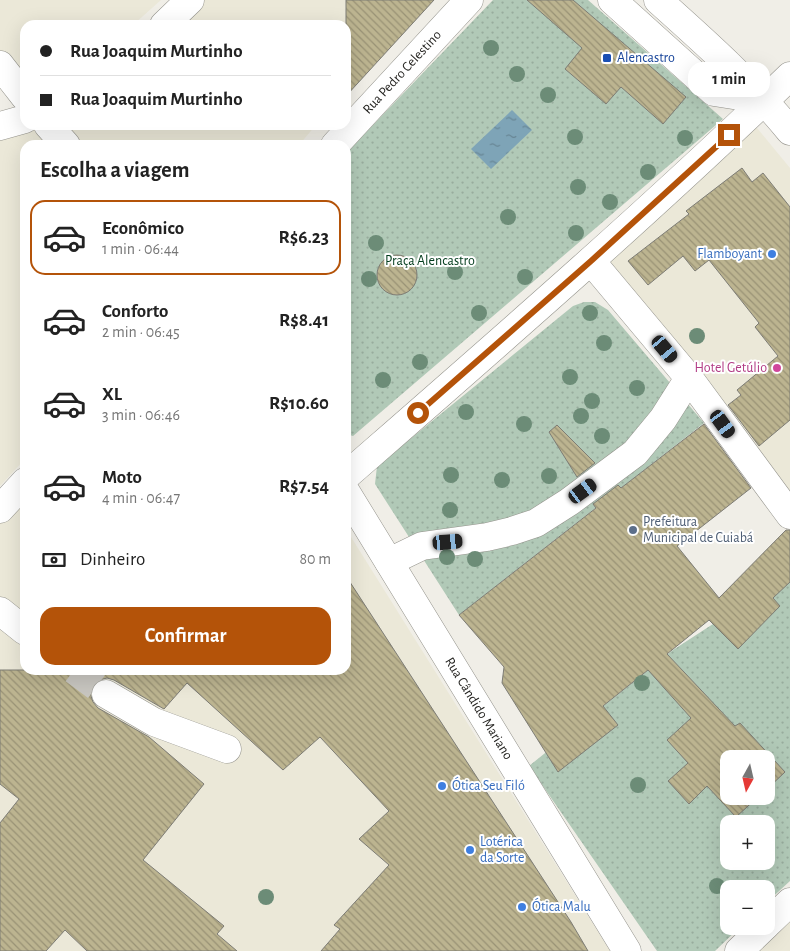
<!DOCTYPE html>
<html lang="pt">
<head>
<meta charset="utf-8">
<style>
  body { margin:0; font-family:"Alegreya Sans",sans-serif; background:#f6f6f6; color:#222; height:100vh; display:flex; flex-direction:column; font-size:19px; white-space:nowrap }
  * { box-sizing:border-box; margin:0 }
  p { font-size:16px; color:#767676 }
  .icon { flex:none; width:28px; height:28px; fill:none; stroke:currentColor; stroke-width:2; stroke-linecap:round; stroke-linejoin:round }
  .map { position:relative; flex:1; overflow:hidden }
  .details { position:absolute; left:20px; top:140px; width:331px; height:535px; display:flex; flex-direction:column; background:#fff; border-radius:15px; box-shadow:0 5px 20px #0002 }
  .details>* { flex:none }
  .guide { position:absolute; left:20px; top:20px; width:331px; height:110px; border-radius:15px; box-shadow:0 5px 20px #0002; display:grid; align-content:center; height:110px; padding:0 20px; background:#fff }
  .needle { width:32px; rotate:188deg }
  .fabs { position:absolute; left:720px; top:750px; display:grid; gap:10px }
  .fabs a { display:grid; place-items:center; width:55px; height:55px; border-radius:10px; background:#fff; box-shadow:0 5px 20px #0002; font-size:25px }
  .end { position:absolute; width:22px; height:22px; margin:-11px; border:6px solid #b45309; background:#fff; box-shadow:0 0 0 2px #fff }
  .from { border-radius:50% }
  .bubble { position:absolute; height:35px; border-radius:15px; background:#fff; box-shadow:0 5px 20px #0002; font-size:16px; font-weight:700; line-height:35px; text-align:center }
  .car { position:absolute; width:15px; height:30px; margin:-15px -8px; border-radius:6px; box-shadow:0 0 4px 1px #0007; background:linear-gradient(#222 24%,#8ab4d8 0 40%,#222 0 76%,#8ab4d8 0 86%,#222 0) }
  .guide b { display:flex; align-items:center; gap:18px; height:48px; font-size:19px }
  .guide b+b { border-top:1px solid #e0e0e0 }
  .guide i { width:12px; height:12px; background:#222 }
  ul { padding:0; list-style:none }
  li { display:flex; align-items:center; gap:15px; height:75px; margin:0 10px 8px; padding:0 10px; border:2px solid transparent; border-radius:15px }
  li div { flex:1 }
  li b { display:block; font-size:19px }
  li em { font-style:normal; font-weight:700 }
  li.active { border-color:#b45309 }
  li>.icon { width:45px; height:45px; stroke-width:1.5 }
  h2 { padding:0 20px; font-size:22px; line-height:60px }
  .pay { display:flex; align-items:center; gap:12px; height:55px; padding:0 20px; font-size:19px }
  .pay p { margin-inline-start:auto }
  .action { display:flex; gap:10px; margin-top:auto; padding:10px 20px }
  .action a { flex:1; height:58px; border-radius:15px; background:#b45309; color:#fff; font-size:20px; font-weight:700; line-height:58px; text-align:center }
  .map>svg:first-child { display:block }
</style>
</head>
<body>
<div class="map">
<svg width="790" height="951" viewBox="0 0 790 951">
  <defs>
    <pattern id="park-dots" width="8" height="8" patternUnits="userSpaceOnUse" patternTransform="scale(1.25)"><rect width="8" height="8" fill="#b1c9b7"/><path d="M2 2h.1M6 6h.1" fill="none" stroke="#98ac9d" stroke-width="1.8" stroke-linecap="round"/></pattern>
    <pattern id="water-ripples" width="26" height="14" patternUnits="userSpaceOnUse" patternTransform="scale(1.25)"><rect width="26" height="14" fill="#7ea4b7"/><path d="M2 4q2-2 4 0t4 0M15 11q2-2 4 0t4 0" fill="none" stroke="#678594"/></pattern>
    <pattern id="building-back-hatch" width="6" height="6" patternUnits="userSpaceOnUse" patternTransform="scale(1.25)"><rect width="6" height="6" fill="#bcb490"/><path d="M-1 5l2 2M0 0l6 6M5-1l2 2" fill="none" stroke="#999275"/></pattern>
  </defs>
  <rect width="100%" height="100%" fill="#f0eee7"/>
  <path fill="#ebe8d8" d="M 0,0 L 161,0 L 133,25 L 25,25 L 25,89 L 0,57 Z
    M 191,0 L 424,0 L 346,25 L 164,25 Z
    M 753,123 L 790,168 L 790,493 L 604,261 Z
    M 59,125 L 316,125 L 299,145 L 78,145 Z
    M 41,128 L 55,145 L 25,145 L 25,459 L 0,486 L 0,132 Z
    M 25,495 L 25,670 L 346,670 L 346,529 L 610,951 L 0,951 L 0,523 Z
    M 790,919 L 790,951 L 756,951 Z"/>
  <path fill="url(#park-dots)" fill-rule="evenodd" d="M 493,0 L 588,0 L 723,119 L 353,436 L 346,434 L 346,153 Z
    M 584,302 L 595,302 L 608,310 L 704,423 L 459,615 L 375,484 L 377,466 L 573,306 Z
    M 790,549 L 790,881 L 766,903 L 766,889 L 729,889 L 729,926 L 741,926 L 715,951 L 657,951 L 529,766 L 673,650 L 713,624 ZM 729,759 L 766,759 L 766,796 L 729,796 ZM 729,824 L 766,824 L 766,861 L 729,861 Z"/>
  <path fill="url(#water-ripples)" d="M 512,110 L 532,130 L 491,169 L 471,149 Z"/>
  <path fill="url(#building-back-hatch)" stroke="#7d7c75" d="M 346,0 L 434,0 L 346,96 Z
    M 527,0 L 573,0 L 686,97 L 663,124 L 621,87 L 606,104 L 565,69 L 582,48 Z
    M 742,168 L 752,182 L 763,173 L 790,207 L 790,420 L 759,446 L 728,405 L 741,395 L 737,390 L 778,356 L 755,327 L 759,323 L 709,260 L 695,271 L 683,256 L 648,285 L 628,261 L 689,214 L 686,211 Z
    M377 275a20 20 0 1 1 40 0a20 20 0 1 1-40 0Z
    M 704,424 L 751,488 L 677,546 L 719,598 L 786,530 L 790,530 L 790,582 L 773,598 L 780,606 L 738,649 L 709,620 L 667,654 L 735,726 L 740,723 L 785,772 L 766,790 L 766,759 L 729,759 L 729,796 L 759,796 L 736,817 L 707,786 L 689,804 L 668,781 L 688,763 L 667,740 L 691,718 L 648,670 L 603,706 L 618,725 L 558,772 L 502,683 L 504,667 L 459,615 L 596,508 L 593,504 L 618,485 L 621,488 Z
    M 557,425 L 595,463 L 577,477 L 549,432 Z
    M 346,576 L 571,922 L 588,951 L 321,951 L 340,929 L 334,925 L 389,865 L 359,839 L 389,811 L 320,737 L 283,770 L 187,683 L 164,709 L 114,680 L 107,678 L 99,680 L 93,686 L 90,693 L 93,702 L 98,708 L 149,737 L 204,784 L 143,860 L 224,926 L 217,934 L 237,951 L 87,951 L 65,930 L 46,951 L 0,951 L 0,823 L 19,799 L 0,784 L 0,670 L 346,670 Z"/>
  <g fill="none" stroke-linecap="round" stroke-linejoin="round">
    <path stroke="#c8c6c0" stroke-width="28" stroke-dasharray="28 14" stroke-linecap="butt" d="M 74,670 L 106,694"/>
    <g stroke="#95948d" stroke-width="29">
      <g id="minor">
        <path d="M 612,0 L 714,92 L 765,100"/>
        <path d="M 164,25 L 190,0"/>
        <path d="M 0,65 L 25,97"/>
        <path d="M 48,125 L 66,145"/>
        <path d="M 0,126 L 25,119"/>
        <path id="s1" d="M 335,145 L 469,0"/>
        <path d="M 591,261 L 689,378 L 790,515"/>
        <path d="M 346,476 C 496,345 647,214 790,76"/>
        <path id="s2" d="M 346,492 L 627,951"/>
        <path d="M 0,509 L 25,482"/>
        <path d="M 389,562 L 422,546 L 487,537 L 512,531 L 536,523 L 569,502 L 635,453 L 663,419 L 689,378"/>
        <path d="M 0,611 L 25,631"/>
        <path d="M 106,694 L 154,722 L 227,749"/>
        <path d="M 766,925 L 790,902"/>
        <path d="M 739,951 L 765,926"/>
      </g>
    </g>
    <g stroke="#95948d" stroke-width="29">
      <path id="major" d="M 658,0 C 705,42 750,82 790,131"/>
    </g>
    <use href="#minor" stroke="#fff" stroke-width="28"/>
    <use href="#major" stroke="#fff" stroke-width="28"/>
  </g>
  <g fill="#6c8c77">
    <circle cx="491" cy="48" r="8"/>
    <circle cx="517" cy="74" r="8"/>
    <circle cx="548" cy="95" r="8"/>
    <circle cx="575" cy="137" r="8"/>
    <circle cx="685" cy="138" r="8"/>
    <circle cx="648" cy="172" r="8"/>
    <circle cx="578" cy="187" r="8"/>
    <circle cx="610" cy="202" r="8"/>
    <circle cx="508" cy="217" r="8"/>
    <circle cx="576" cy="233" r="8"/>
    <circle cx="376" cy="243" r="8"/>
    <circle cx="455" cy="272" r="8"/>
    <circle cx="525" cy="277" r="8"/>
    <circle cx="369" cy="279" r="8"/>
    <circle cx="479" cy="313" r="8"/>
    <circle cx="590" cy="313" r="8"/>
    <circle cx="697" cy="336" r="8"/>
    <circle cx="604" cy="343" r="8"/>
    <circle cx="420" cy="362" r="8"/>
    <circle cx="570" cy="377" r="8"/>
    <circle cx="383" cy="380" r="8"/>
    <circle cx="637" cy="388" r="8"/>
    <circle cx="592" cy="401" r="8"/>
    <circle cx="466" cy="412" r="8"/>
    <circle cx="581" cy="416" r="8"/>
    <circle cx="524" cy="424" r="8"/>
    <circle cx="602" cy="436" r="8"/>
    <circle cx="451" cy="475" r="8"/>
    <circle cx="549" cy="476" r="8"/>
    <circle cx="502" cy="480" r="8"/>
    <circle cx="450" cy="510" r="8"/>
    <circle cx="447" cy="557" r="8"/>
    <circle cx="475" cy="559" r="8"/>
    <circle cx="642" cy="683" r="8"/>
    <circle cx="638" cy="785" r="8"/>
    <circle cx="717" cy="886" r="8"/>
    <circle cx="266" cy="897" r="8"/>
  </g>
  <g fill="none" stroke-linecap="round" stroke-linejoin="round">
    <path stroke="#b45309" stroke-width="6" d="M 418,413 L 591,261 L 729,135"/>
  </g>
  <rect fill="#1a4fb4" stroke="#fff" stroke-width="2" x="602" y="53" width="10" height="10" rx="2.5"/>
  <g fill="#3f7fe0" stroke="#fff" stroke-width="2">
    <circle cx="772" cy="254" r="5"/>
    <circle cx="442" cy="786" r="5"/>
    <circle cx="470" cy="850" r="5"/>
    <circle cx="522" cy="907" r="5"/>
  </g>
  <circle fill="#d1479c" stroke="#fff" stroke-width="2" cx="777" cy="368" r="5"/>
  <circle fill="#5c6f8a" stroke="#fff" stroke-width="2" cx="633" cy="530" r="5"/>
  <g text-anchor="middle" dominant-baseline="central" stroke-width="4" stroke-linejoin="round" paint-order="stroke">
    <g font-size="14" fill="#164399" stroke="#fff" text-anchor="start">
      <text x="617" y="58">Alencastro</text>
    </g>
    <g font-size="14" fill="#262522" stroke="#fff">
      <text stroke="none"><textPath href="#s1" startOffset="99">Rua Pedro Celestino</textPath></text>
      <text stroke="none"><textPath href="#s2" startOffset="254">Rua Cândido Mariano</textPath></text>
    </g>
    <g font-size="14" fill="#366cbe" stroke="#fff" text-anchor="start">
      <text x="762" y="254" text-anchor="end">Flamboyant</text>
      <text x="452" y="786">Ótica Seu Filó</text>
      <text x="480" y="842">Lotérica<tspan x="480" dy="16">da Sorte</tspan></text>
      <text x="532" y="907">Ótica Malu</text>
    </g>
    <g font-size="14" fill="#003b1b" stroke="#fff">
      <text x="430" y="261">Praça Alencastro</text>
    </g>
    <g font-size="14" fill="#b23c85" stroke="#fff" text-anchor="end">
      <text x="767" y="368">Hotel Getúlio</text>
    </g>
    <g font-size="14" fill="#4e5e75" stroke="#fff" text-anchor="start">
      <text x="643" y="522">Prefeitura<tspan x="643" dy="16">Municipal de Cuiabá</tspan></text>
    </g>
  </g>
</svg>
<div class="fabs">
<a><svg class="needle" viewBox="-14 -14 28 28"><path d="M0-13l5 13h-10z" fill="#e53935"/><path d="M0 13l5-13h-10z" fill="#767676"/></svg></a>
<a>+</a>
<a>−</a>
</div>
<i class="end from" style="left:418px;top:413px"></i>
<i class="end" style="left:729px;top:135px"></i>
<div class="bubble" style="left:688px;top:62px;width:82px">1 min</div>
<i class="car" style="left:665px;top:349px;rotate:140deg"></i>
<i class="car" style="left:723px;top:424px;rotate:144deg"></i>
<i class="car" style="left:583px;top:491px;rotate:54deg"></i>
<i class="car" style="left:448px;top:542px;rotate:85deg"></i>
<div class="guide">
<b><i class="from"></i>Rua Joaquim Murtinho</b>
<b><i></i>Rua Joaquim Murtinho</b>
</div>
<section class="details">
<h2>Escolha a viagem</h2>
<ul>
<li class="active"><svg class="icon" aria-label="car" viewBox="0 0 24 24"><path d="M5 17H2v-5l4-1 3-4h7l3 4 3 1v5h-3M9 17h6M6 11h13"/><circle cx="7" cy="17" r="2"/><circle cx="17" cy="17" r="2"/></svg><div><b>Econômico</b><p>1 min · 06:44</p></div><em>R$6.23</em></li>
<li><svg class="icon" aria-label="car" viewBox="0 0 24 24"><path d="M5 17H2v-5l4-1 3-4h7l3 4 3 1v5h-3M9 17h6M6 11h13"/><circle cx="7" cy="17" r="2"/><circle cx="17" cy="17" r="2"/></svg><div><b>Conforto</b><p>2 min · 06:45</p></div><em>R$8.41</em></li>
<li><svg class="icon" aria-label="car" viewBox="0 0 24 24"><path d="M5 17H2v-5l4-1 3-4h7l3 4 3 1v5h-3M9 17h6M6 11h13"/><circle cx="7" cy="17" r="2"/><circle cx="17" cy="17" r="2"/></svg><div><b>XL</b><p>3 min · 06:46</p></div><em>R$10.60</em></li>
<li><svg class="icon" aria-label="car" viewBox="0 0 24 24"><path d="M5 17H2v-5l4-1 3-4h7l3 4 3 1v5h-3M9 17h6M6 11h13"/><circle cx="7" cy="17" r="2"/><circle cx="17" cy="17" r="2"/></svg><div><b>Moto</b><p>4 min · 06:47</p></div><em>R$7.54</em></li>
</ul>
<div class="pay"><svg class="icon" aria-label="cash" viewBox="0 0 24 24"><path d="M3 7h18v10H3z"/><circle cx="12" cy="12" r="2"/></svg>Dinheiro<p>80 m</p></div>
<div class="action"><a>Confirmar</a></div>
</section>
</div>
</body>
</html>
